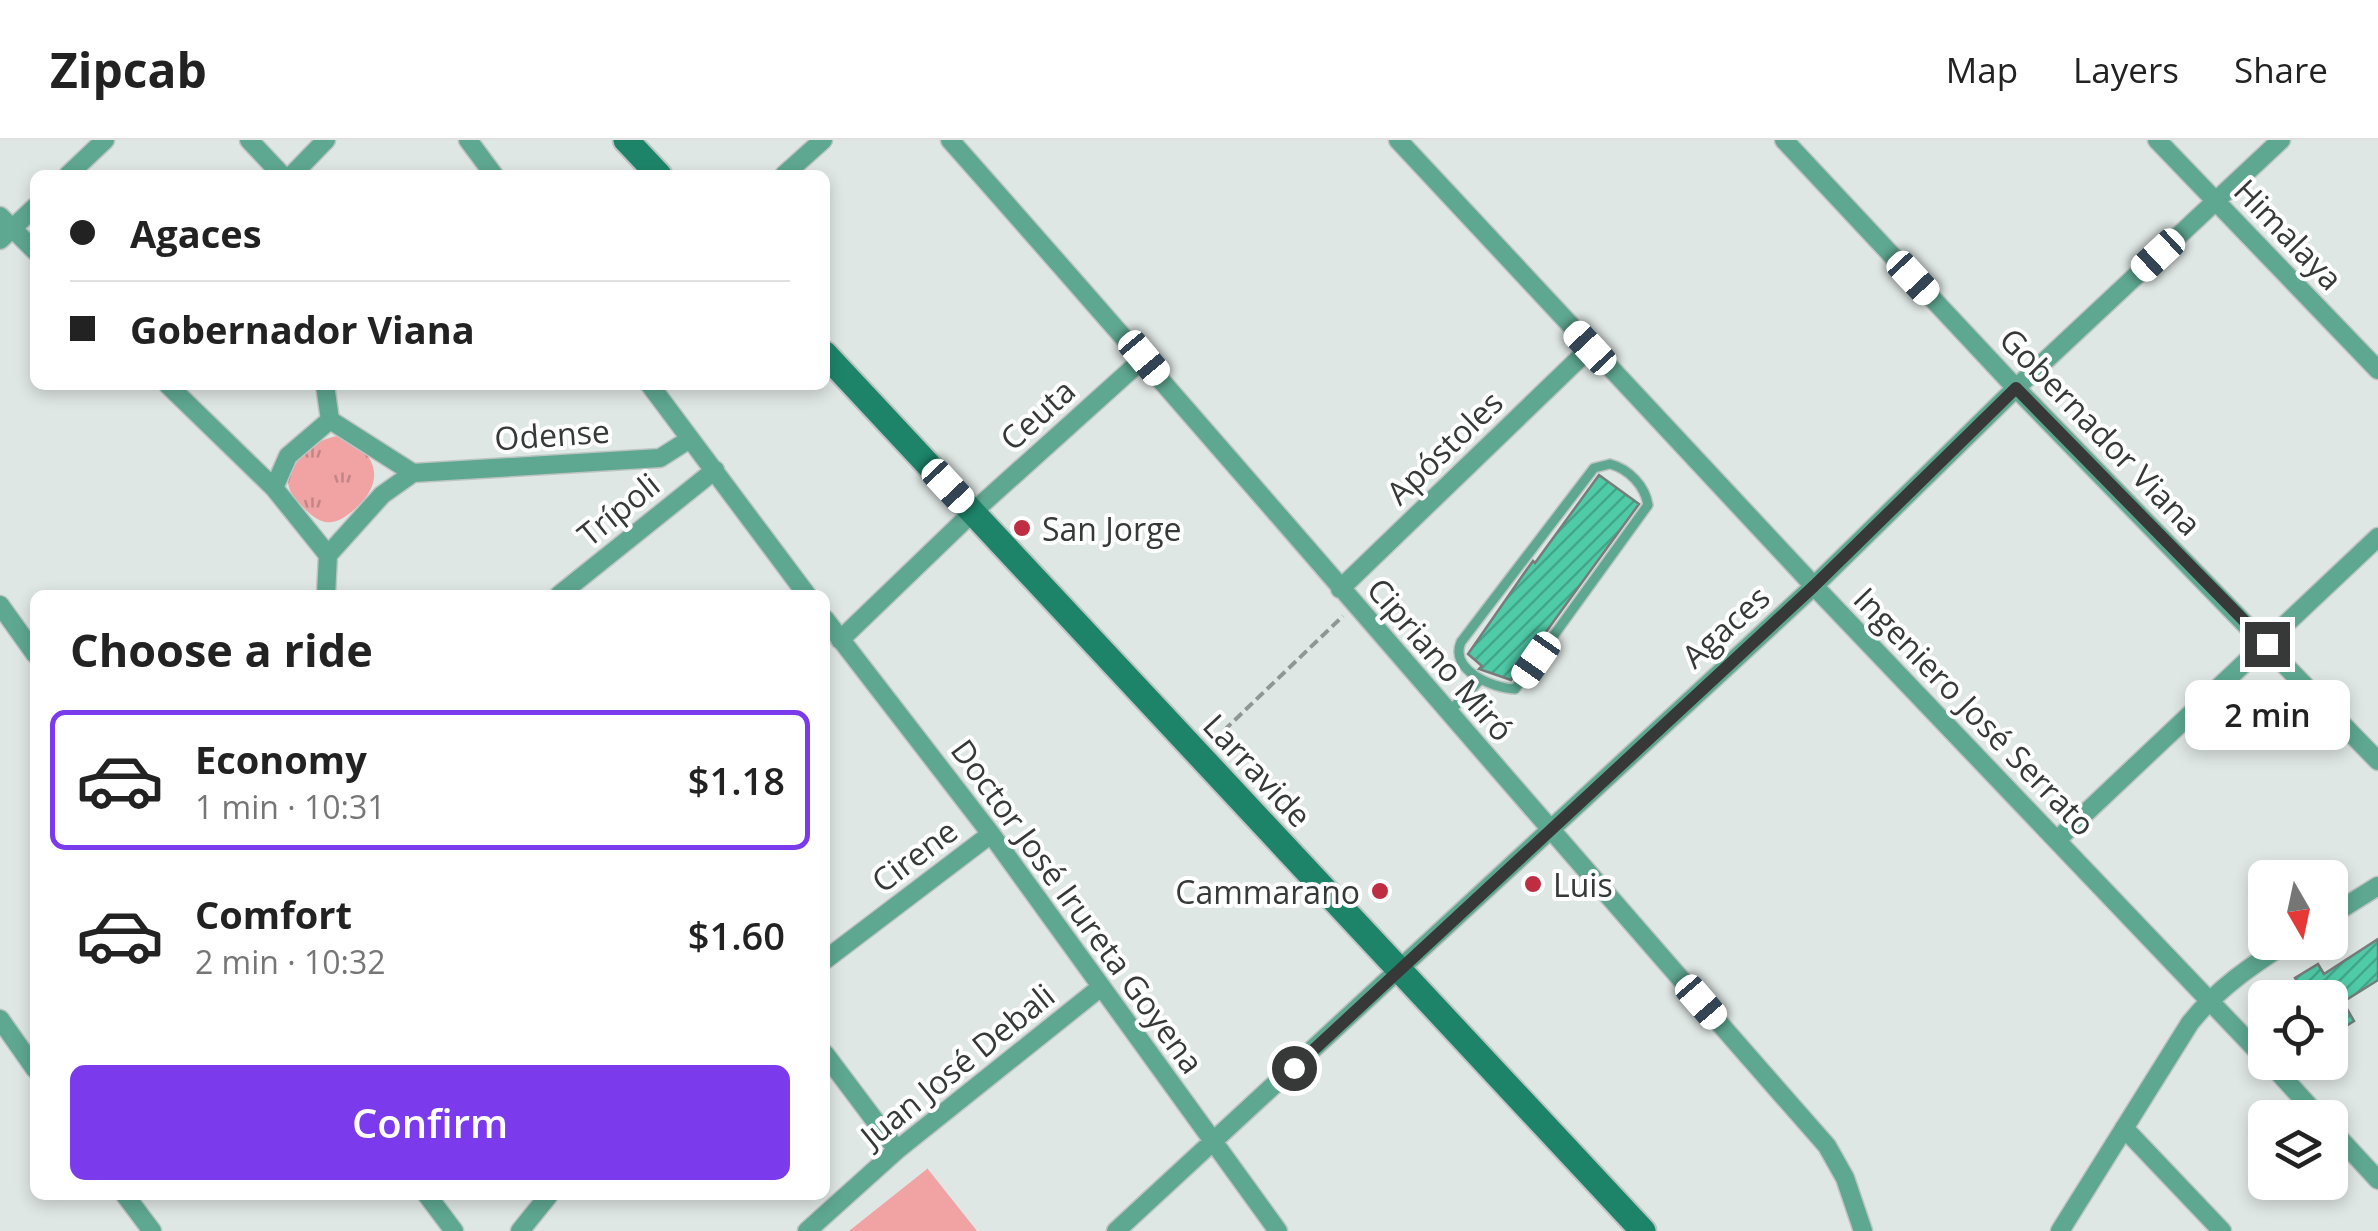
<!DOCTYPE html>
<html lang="en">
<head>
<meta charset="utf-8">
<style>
  body { margin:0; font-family:"Open Sans",sans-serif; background:#f2f2f2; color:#222; height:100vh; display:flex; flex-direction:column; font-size:38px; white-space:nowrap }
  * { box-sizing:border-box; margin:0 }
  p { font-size:32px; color:#767676 }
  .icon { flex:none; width:55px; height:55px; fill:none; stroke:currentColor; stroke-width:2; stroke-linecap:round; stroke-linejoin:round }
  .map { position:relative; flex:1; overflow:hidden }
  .sheet { position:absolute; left:30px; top:450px; width:800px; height:610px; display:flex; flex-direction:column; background:#fff; border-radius:15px; box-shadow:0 5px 15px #0003 }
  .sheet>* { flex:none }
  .guide { position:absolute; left:30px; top:30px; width:800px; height:220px; border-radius:15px; box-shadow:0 5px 15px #0003; display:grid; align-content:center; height:220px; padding:0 40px; background:#fff }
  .needle { width:65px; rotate:171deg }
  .buttons { position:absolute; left:2248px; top:720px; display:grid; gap:20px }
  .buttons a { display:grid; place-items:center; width:100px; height:100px; border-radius:15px; background:#fff; box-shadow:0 5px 15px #0003; font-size:50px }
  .end { position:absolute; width:45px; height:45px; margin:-22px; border:12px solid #363938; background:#fff; box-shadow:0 0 0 5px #fff }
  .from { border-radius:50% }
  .bubble { position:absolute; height:70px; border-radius:15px; background:#fff; box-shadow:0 5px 15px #0003; font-size:32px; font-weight:600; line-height:70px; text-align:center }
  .car { position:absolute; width:30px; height:60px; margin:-30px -15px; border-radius:12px; box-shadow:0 0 8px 2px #0007; background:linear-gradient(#fff 24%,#345 0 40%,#fff 0 76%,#345 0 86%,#fff 0) }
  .guide b { display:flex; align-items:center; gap:35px; height:95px; font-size:38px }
  .guide b+b { border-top:2px solid #e0e0e0 }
  .guide i { width:25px; height:25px; background:#222 }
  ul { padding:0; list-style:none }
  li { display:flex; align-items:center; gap:30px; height:140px; margin:0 20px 15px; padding:0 20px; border:5px solid transparent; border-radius:15px }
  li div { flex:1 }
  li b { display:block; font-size:38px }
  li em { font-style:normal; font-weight:600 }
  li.on { border-color:#7c3aed }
  li>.icon { width:90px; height:90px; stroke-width:1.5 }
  h2 { padding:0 40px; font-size:45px; line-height:120px }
  .primary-button { display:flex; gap:20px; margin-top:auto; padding:20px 40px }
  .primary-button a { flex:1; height:115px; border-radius:15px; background:#7c3aed; color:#fff; font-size:40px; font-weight:600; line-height:115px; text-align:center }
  header { display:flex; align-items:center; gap:60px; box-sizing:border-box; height:140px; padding:0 50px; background:#fff; border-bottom:2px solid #e0e0e0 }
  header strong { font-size:48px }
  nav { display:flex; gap:55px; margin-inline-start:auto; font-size:35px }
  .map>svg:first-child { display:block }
</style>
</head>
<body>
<header>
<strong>Zipcab</strong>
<nav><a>Map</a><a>Layers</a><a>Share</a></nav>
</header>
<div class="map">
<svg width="2378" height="1091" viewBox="0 0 2378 1091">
  <defs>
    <pattern id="park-tufts" width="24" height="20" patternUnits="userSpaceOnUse" patternTransform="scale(2.5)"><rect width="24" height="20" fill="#f1a2a3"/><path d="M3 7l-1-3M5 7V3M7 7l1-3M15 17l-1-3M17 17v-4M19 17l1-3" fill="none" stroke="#c48586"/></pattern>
    <pattern id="building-hatch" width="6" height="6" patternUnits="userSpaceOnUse" patternTransform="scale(2.5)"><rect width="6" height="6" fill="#4fcba8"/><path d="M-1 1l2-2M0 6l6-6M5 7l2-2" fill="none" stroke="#42a68a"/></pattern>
  </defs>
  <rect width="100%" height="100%" fill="#dfe7e4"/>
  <path fill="#f1a2a3" d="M 927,1028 L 977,1091 L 849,1091 L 927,1029 Z"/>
  <path fill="url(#park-tufts)" d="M 338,296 C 376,310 387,339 357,367 C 338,385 324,389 305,369 C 297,361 290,355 288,343 C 293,319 314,299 338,296 Z"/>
  <path fill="url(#building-hatch)" stroke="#767d7b" stroke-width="2.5" d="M 1599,335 L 1639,364 L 1511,540 L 1479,529 L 1482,526 L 1468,514 L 1525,432 L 1533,421 L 1535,423 Z
    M 2378,799 L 2378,840 L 2343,862 L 2354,881 L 2330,896 L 2330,858 L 2307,858 L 2295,838 L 2318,824 L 2324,834 Z"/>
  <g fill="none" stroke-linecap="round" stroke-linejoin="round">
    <g stroke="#bdc4c2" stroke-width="12">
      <path id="lane" d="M 1610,324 C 1629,329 1645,346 1648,365 L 1515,549 C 1492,548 1449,530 1461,502 L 1594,328 Z
        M 1448,573 L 1480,540"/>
    </g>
    <g stroke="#bdc4c2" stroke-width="21">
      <path id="street" d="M 249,0 L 282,35
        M 468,0 L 494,35
        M 950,0 C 1245,333 1533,672 1827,1006 L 1845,1038 L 1863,1091
        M 1398,0 L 1814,446 L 2265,919
        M 1784,0 L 2016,248 L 2378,621
        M 2157,0 L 2378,230
        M 68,35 L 105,0
        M 292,35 L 326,0
        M 784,35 L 823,0
        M 0,76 L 35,111
        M 0,100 L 35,67
        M 168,245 L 274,348 L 328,415 L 326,455
        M 325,245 L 330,280 L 413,333 L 660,318 L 690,299
        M 650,245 L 807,455
        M 274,348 L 288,316 L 330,280
        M 328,415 L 382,355 L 413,333
        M 1340,449 L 1590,208
        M 559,455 L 715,330
        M 0,465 L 35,514
        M 825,479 L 991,694 L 1278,1091
        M 840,500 L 973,372 L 1144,218
        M 2057,700 L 2378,397
        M 2330,776 L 2378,746
        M 825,820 L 991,694
        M 0,879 L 35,929
        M 825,914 L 897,1010
        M 2269,922 L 2320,978
        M 2124,988 L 2222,1091
        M 2330,988 L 2378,1040
        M 125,1055 L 152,1091
        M 427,1055 L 454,1091
        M 520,1091 L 549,1055
        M 807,1091 L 897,1010 L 1101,847
        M 1116,1091 L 1814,446 L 2016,248 L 2281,0
        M 2060,1091 L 2190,883 C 2218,848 2251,826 2288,802"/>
    </g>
    <g stroke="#bdc4c2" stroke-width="29">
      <path id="secondary" d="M 626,0 L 659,35
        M 825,214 L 1643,1091"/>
    </g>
    <path stroke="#909693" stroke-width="4" stroke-dasharray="10 5" stroke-linecap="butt" d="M 1213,601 L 1343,476"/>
    <use href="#lane" stroke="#5ea790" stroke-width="9"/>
    <use href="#street" stroke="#5ea790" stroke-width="18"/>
    <use href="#secondary" stroke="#1d846a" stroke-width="25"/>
  </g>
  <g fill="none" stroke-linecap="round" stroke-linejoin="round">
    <path stroke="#363938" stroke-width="12" d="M 1294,928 L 1814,446 L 2016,248 L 2267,504"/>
  </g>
  <g fill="#be2d41" stroke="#fff" stroke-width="4">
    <circle cx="1022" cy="388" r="10"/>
    <circle cx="1533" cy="744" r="10"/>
    <circle cx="1380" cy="751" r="10"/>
  </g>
  <g text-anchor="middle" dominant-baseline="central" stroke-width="8" stroke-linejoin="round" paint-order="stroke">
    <g font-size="32" fill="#363938" stroke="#fff">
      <text transform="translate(2289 94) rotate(46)">Himalaya</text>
      <text transform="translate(1037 274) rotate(-42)">Ceuta</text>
      <text transform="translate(2101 291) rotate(46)">Gobernador Viana</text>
      <text transform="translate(552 294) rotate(-4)">Odense</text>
      <text transform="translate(1444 307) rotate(-44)">Apóstoles</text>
      <text transform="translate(618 369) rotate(-39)">Trípoli</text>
      <text transform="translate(1725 486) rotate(-42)">Agaces</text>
      <text transform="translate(1441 519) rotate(49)">Cipriano Miró</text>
      <text transform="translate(1975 571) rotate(46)">Ingeniero José Serrato</text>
      <text transform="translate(1258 630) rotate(47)">Larravide</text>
      <text transform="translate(914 715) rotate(-37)">Cirene</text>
      <text transform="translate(1078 766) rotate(54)">Doctor José Irureta Goyena</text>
      <text transform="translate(957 925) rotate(-39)">Juan José Debali</text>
    </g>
    <g font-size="32" fill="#363938" stroke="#fff" text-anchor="start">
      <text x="1042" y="388">San Jorge</text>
      <text x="1553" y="744">Luis</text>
      <text x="1360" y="751" text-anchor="end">Cammarano</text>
    </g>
  </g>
</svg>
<div class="buttons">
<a><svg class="needle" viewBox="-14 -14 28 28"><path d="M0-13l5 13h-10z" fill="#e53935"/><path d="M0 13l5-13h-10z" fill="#767676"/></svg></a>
<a><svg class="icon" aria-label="locate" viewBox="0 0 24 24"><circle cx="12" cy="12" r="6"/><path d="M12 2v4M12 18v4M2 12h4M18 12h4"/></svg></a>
<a><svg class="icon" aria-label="layers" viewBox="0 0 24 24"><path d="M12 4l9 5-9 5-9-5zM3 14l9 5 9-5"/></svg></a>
</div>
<i class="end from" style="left:1294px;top:928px"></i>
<i class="end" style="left:2267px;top:504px"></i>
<div class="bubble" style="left:2185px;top:540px;width:165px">2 min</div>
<i class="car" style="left:2158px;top:115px;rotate:227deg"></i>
<i class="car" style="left:1913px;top:138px;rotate:137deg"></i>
<i class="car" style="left:1590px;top:208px;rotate:317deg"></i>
<i class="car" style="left:1144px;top:218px;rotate:140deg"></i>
<i class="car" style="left:948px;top:346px;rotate:137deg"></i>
<i class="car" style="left:1536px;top:520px;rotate:215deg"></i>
<i class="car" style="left:1701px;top:862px;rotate:139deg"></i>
<div class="guide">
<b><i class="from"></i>Agaces</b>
<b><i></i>Gobernador Viana</b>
</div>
<section class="sheet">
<h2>Choose a ride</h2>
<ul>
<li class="on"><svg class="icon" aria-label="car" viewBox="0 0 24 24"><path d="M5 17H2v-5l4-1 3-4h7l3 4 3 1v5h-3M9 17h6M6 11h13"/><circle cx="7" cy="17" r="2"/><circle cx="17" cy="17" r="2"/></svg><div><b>Economy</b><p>1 min · 10:31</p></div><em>$1.18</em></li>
<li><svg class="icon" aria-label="car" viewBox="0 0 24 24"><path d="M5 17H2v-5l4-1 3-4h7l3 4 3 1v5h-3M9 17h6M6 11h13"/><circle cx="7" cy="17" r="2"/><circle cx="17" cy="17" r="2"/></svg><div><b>Comfort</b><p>2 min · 10:32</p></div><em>$1.60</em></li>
</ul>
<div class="primary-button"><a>Confirm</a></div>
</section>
</div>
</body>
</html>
